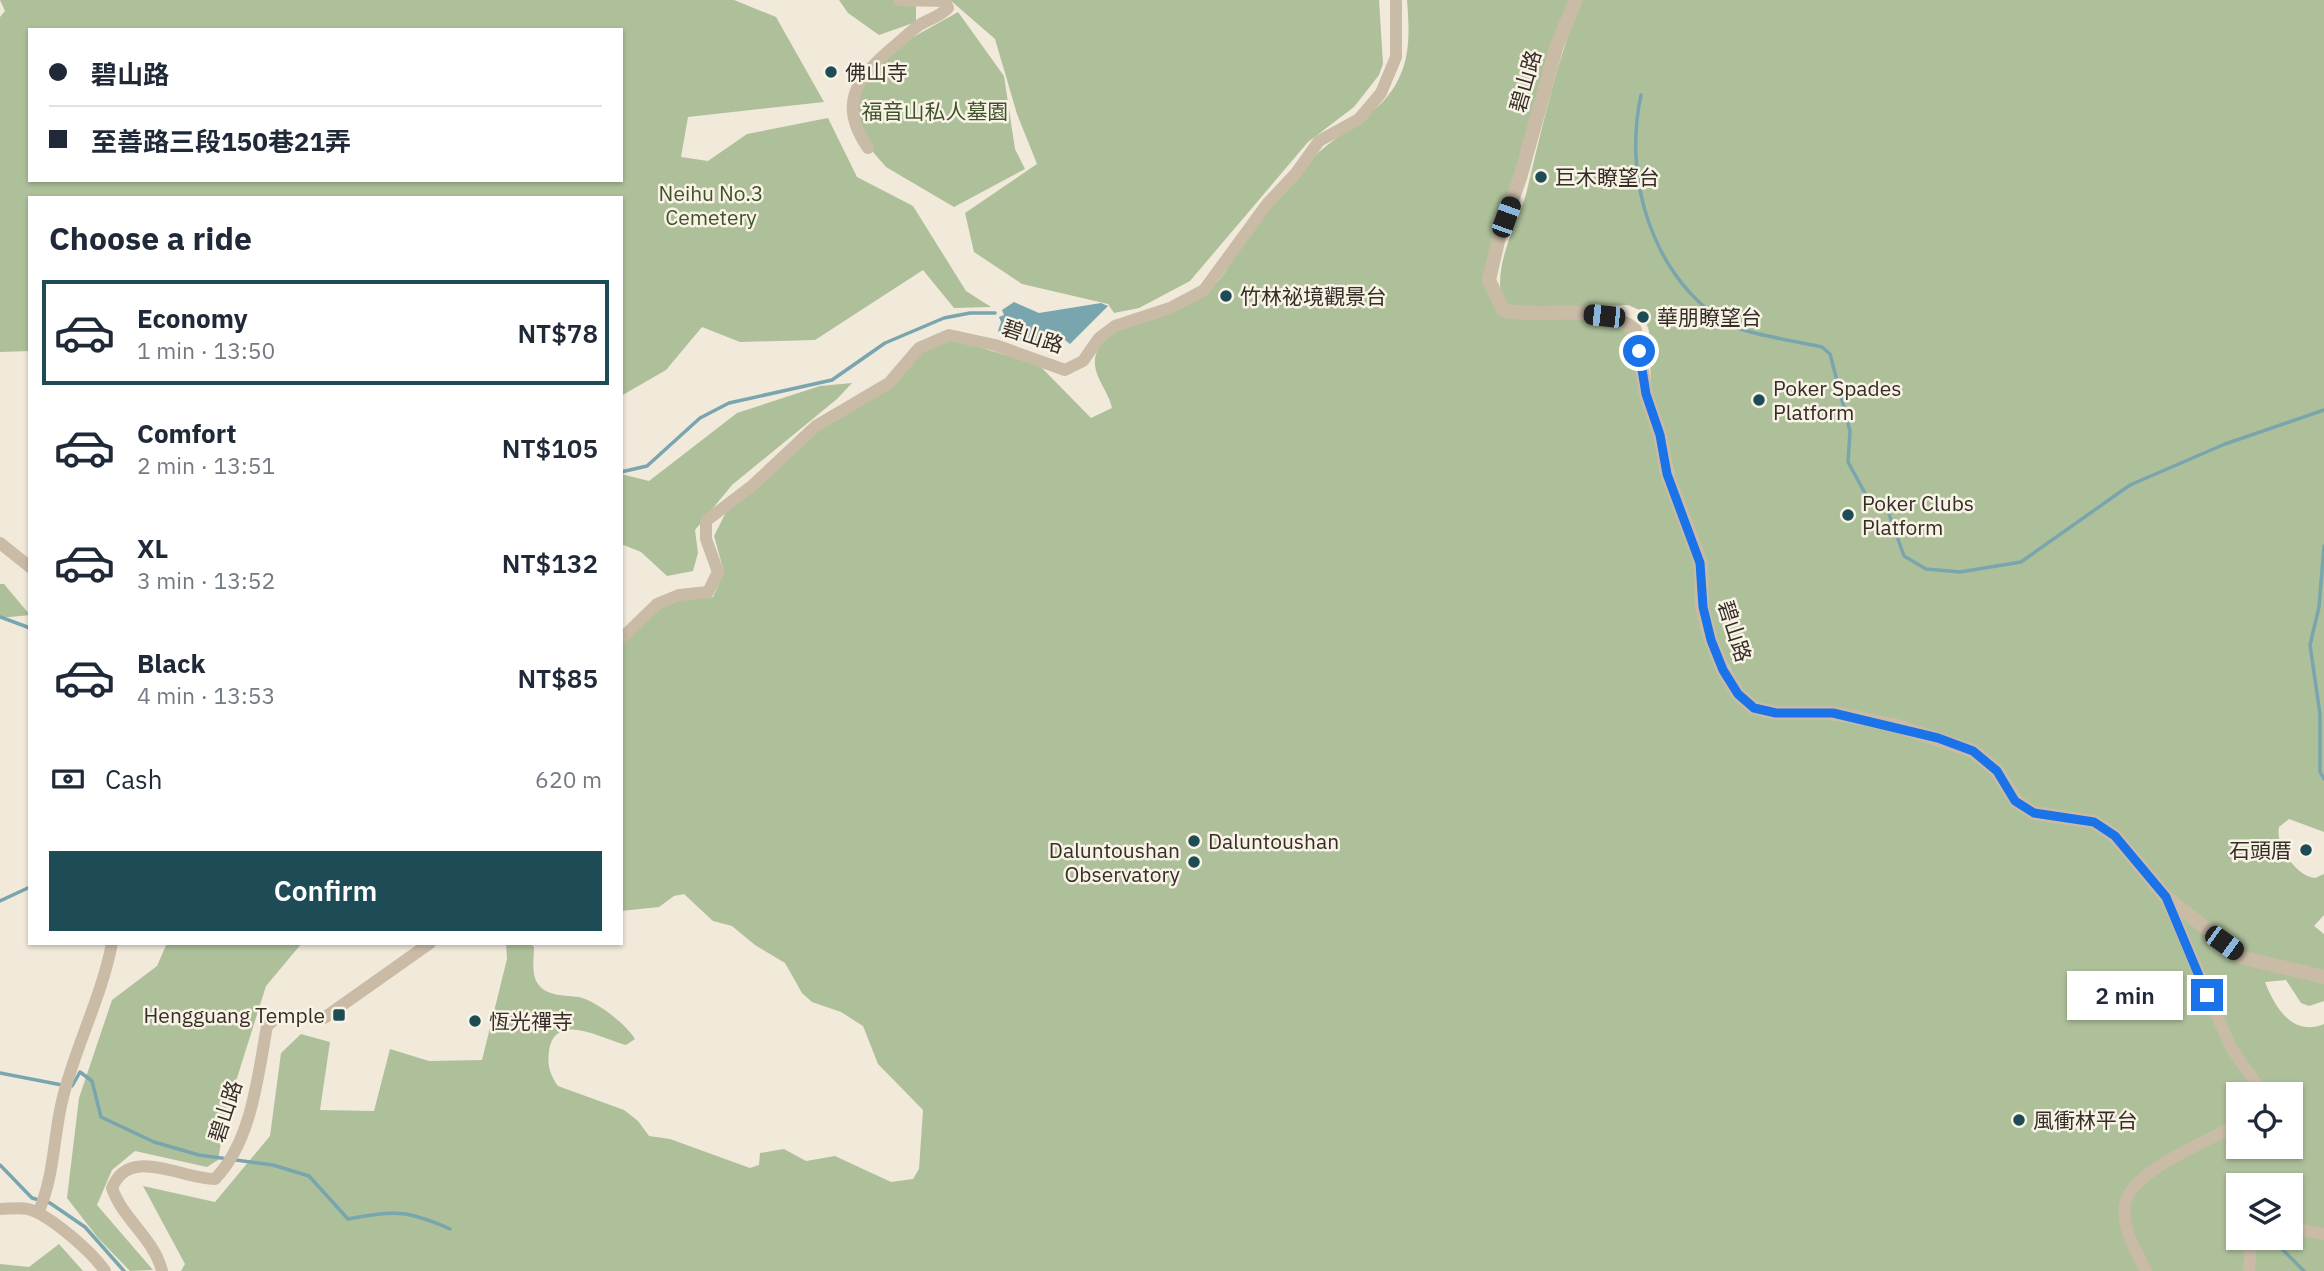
<!DOCTYPE html>
<html lang="en">
<head>
<meta charset="utf-8">
<style>
  body { margin:0; font-family:"IBM Plex Sans","Noto Sans TC",sans-serif; background:#f6f6f7; color:#1f2937; height:100vh; display:flex; flex-direction:column; font-size:26px; white-space:nowrap }
  * { box-sizing:border-box; margin:0 }
  p { font-size:23px; color:#747a83 }
  .icon { flex:none; width:38px; height:38px; fill:none; stroke:currentColor; stroke-width:2; stroke-linecap:round; stroke-linejoin:round }
  .map { position:relative; flex:1; overflow:hidden }
  .details { position:absolute; left:28px; top:196px; width:595px; height:749px; display:flex; flex-direction:column; background:#fff; border-radius:0px; box-shadow:0 2px 5px #0004 }
  .details>* { flex:none }
  .guide { position:absolute; left:28px; top:28px; width:595px; height:154px; border-radius:0px; box-shadow:0 2px 5px #0004; display:grid; align-content:center; height:154px; padding:0 21px; background:#fff }
  .tools { position:absolute; left:2226px; top:1082px; display:grid; gap:14px }
  .tools a { display:grid; place-items:center; width:77px; height:77px; border-radius:0px; background:#fff; box-shadow:0 2px 5px #0004; font-size:35px }
  .end { position:absolute; width:32px; height:32px; margin:-16px; border:9px solid #1a73e8; background:#fff; box-shadow:0 0 0 4px #fff }
  .from { border-radius:50% }
  .bubble { position:absolute; height:49px; border-radius:0px; background:#fff; box-shadow:0 2px 5px #0004; font-size:23px; font-weight:600; line-height:49px; text-align:center }
  .car { position:absolute; width:21px; height:42px; margin:-21px -10px; border-radius:9px; box-shadow:0 0 5px 2px #0007; background:linear-gradient(#222 24%,#8ab4d8 0 40%,#222 0 76%,#8ab4d8 0 86%,#222 0) }
  .guide b { display:flex; align-items:center; gap:24px; height:66px; font-size:26px }
  .guide b+b { border-top:2px solid #e0e1e3 }
  .guide i { width:18px; height:18px; background:#1f2937 }
  ul { padding:0; list-style:none }
  li { display:flex; align-items:center; gap:21px; height:105px; margin:0 14px 10px; padding:0 7px; border:4px solid transparent; border-radius:0px }
  li div { flex:1 }
  li b { display:block; font-size:26px }
  li em { font-style:normal; font-weight:600 }
  li.current { border-color:#1d4b56 }
  li>.icon { width:63px; height:63px; stroke-width:1.5 }
  h2 { padding:0 21px; font-size:32px; line-height:84px }
  .pay { display:flex; align-items:center; gap:18px; height:77px; padding:0 21px; font-size:26px }
  .pay p { margin-inline-start:auto }
  .button { display:flex; gap:14px; margin-top:auto; padding:14px 21px }
  .button a { flex:1; height:80px; border-radius:0px; background:#1d4b56; color:#fff; font-size:28px; font-weight:600; line-height:80px; text-align:center }
  .map>svg:first-child { display:block }
</style>
</head>
<body>
<div class="map">
<svg width="2324" height="1271" viewBox="0 0 2324 1271">
  <rect width="100%" height="100%" fill="#f1e9da"/>
  <path fill="#aec09a" fill-rule="evenodd" d="M 0,0 L 734,0 L 776,17 L 824,102 L 688,117 L 681,157 L 708,161 L 747,134 L 828,118 L 857,177 L 913,206 L 966,291 L 991,307 L 954,308 L 923,270 L 815,340 L 740,342 L 702,327 L 666,370 L 621,396 L 621,198 L 30,198 L 30,351 L 0,352 L 0,17 L 5,11 ZM 30,30 L 621,30 L 621,180 L 30,180 Z
    M 839,0 L 916,0 L 916,22 L 879,35 L 848,13 Z
    M 950,0 L 1379,0 L 1383,64 L 1379,75 L 1354,107 L 1308,142 L 1190,281 L 1139,308 L 1114,313 L 1108,304 L 1022,284 L 974,252 L 965,213 L 1037,164 L 1017,114 L 995,39 Z
    M 1407,0 L 1572,0 L 1551,56 L 1485,276 C 1487,290 1494,310 1508,317 C 1539,320 1612,308 1632,335 L 1642,398 L 1655,434 L 1664,478 L 1694,555 L 1697,606 L 1701,623 L 1715,659 L 1738,700 L 1755,713 L 1777,719 L 1827,719 L 1895,730 L 1970,755 L 1995,777 L 2015,807 L 2035,817 L 2093,826 L 2132,860 L 2122,840 L 2099,820 L 2031,808 L 2020,800 L 1995,762 L 1978,750 L 1873,717 L 1825,710 L 1779,711 L 1755,704 L 1746,698 L 1714,637 L 1705,608 L 1702,553 L 1677,487 L 1668,443 L 1651,392 L 1649,331 L 1642,311 L 1628,305 L 1515,309 C 1505,304 1500,296 1500,284 C 1500,248 1521,219 1528,186 C 1543,123 1557,61 1581,0 L 2324,0 L 2324,832 L 2289,819 L 2279,827 C 2275,846 2296,876 2315,878 L 2324,874 L 2324,915 L 2314,926 L 2324,934 L 2324,1001 L 2309,1006 L 2301,1003 L 2286,980 L 2265,982 C 2275,1008 2293,1037 2324,1024 L 2324,1271 L 181,1271 L 185,1264 L 143,1186 L 215,1202 L 270,1136 L 281,1053 L 301,1034 L 330,1042 L 320,1110 L 374,1111 L 390,1049 L 429,1061 L 482,1060 L 507,959 L 506,943 L 530,943 L 534,947 C 534,957 531,975 538,984 C 547,997 566,995 579,997 C 596,1001 626,1024 635,1039 L 626,1045 C 602,1039 555,1010 549,1051 C 547,1065 550,1075 558,1086 L 624,1110 L 638,1121 L 649,1136 L 670,1139 L 750,1168 L 759,1165 L 760,1153 L 784,1149 L 806,1161 L 835,1156 L 891,1182 L 913,1179 L 919,1169 L 923,1110 L 878,1064 L 863,1026 L 841,1012 L 812,1002 L 802,993 L 785,963 L 755,945 L 732,926 L 713,921 L 684,894 L 674,896 L 659,907 L 621,911 L 623,643 L 664,604 L 678,599 L 713,597 L 724,572 L 714,536 L 729,506 L 758,486 L 797,447 L 823,426 L 894,384 L 920,351 L 944,340 L 952,339 L 1039,365 L 1091,418 L 1112,408 C 1108,388 1087,371 1098,349 C 1116,316 1183,313 1213,286 C 1224,277 1232,259 1240,247 C 1263,216 1287,184 1314,157 C 1341,130 1383,114 1399,78 C 1411,54 1409,26 1407,0 ZM 2238,1094 L 2291,1094 L 2291,1146 L 2238,1146 ZM 2238,1185 L 2291,1185 L 2291,1237 L 2238,1237 Z
    M 958,12 L 1004,76 L 1015,149 L 1025,169 L 954,207 L 886,167 L 853,129 L 863,81 L 890,50 Z
    M 852,383 L 837,399 L 732,485 L 695,530 L 698,553 L 693,571 L 667,576 L 641,552 L 621,544 L 621,474 L 649,481 L 737,413 L 820,386 Z
    M 0,584 L 4,584 L 30,615 L 0,618 Z
    M 167,943 L 302,943 L 266,986 L 226,1113 L 218,1160 L 207,1167 L 135,1151 L 112,1170 L 97,1205 L 153,1270 L 130,1271 L 98,1238 L 67,1198 L 79,1098 L 112,1000 L 157,966 Z
    M 59,1244 L 83,1271 L 0,1271 L 0,1264 L 29,1267 Z"/>
  <path fill="#79a5ae" d="M 1014,302 L 1039,313 L 1101,303 L 1108,306 L 1070,344 L 1065,340 L 1052,341 L 1043,349 L 1001,335 L 998,331 L 1001,322 L 999,317 L 1004,315 L 1002,310 Z"/>
  <g fill="none" stroke-linecap="round" stroke-linejoin="round">
    <path stroke="#79a5ae" stroke-width="3.5" d="M 1641,95 C 1623,178 1651,273 1724,322 C 1740,333 1800,342 1822,347 L 1830,354 L 1850,431 L 1848,462 L 1866,495 L 1885,503 L 1904,556 L 1926,569 L 1960,572 L 2021,562 L 2130,485 L 2225,444 L 2324,410
      M 621,472 L 647,466 L 700,418 L 729,403 L 832,380 L 885,343 L 944,318 L 970,313 L 995,313
      M 2324,546 L 2319,607 L 2310,645 L 2320,714 L 2320,772 L 2324,779
      M 0,617 L 30,628
      M 0,901 L 30,887
      M 0,1073 L 62,1085
      M 72,1086 L 80,1072 L 92,1081 L 101,1117 L 154,1142 L 199,1155 L 273,1165 L 309,1176 L 348,1219 C 393,1210 408,1210 450,1229
      M 0,1165 L 32,1198 L 50,1203 L 85,1227 L 124,1271
      M 2280,1247 L 2304,1271"/>
    <path stroke="#c9bba6" stroke-width="12" d="M 868,148 C 838,105 855,79 892,48 C 901,41 910,31 921,24 C 931,18 939,17 948,8 L 945,1 L 899,0
      M 0,543 L 30,567
      M 621,639 L 657,604 L 679,595 L 708,592 L 718,572 L 706,539 L 706,521 L 753,485 L 816,426 L 889,383 L 919,348 L 949,335 L 995,345 L 1065,370 L 1083,361 L 1099,338 L 1115,326 L 1170,308 L 1204,290 L 1267,204 L 1296,173 L 1319,141 L 1359,119 L 1381,93 L 1396,57 L 1396,0
      M 2166,897 L 2231,1048 L 2264,1094
      M 0,1209 C 9,1209 19,1207 28,1209 C 50,1215 92,1252 105,1271
      M 38,1213 C 55,1176 53,1136 63,1097 C 76,1045 102,996 112,943
      M 2291,1228 L 2324,1234
      M 162,1271 C 154,1238 123,1220 112,1188 C 129,1145 181,1179 215,1179 C 252,1141 258,1075 267,1026 L 276,1018 L 324,1018 L 430,943
      M 2146,1271 C 2136,1251 2121,1227 2125,1204 C 2131,1170 2210,1141 2238,1124
      M 2249,1271 L 2251,1241 L 2255,1237"/>
    <path stroke="#c9bba6" stroke-width="14" d="M 1576,0 L 1557,45 L 1520,178 L 1499,237 L 1489,280 L 1503,310 C 1544,320 1600,300 1635,330 L 1646,394 L 1660,435 L 1667,474 L 1701,563 L 1702,607 L 1711,640 L 1723,670 L 1738,694 L 1754,708 L 1776,713 L 1833,713 L 1897,726 L 1973,751 L 1997,771 L 2016,801 L 2034,813 L 2094,822 L 2115,836 L 2166,897 L 2244,958 L 2324,977"/>
  </g>
  <g fill="none" stroke-linecap="round" stroke-linejoin="round">
    <path stroke="#1a73e8" stroke-width="9" d="M 1639,351 L 1646,394 L 1660,435 L 1667,474 L 1700,563 L 1703,607 L 1711,640 L 1723,670 L 1738,694 L 1754,708 L 1776,713 L 1833,713 L 1938,738 L 1973,751 L 1997,771 L 2015,801 L 2034,813 L 2094,822 L 2115,836 L 2166,897 L 2207,995"/>
  </g>
  <g fill="#1d4b56" stroke="#f9f3e6" stroke-width="2.5">
    <circle cx="831" cy="72" r="7"/>
    <circle cx="1541" cy="177" r="7"/>
    <circle cx="1226" cy="296" r="7"/>
    <circle cx="1643" cy="317" r="7"/>
    <circle cx="1759" cy="400" r="7"/>
    <circle cx="1848" cy="515" r="7"/>
    <circle cx="1194" cy="841" r="7"/>
    <circle cx="2306" cy="850" r="7"/>
    <circle cx="1194" cy="862" r="7"/>
    <rect x="332" y="1008" width="14" height="14" rx="3.5"/>
    <circle cx="475" cy="1021" r="7"/>
    <circle cx="2019" cy="1120" r="7"/>
  </g>
  <g text-anchor="middle" dominant-baseline="central" stroke-width="5" stroke-linejoin="round" paint-order="stroke">
    <g font-size="21" fill="#352d27" stroke="#f9f3e6" text-anchor="start">
      <text x="845" y="72">佛山寺</text>
      <text x="1555" y="177">巨木瞭望台</text>
      <text x="1240" y="296">竹林祕境觀景台</text>
      <text x="1657" y="317">華朋瞭望台</text>
      <text x="1773" y="388">Poker Spades<tspan x="1773" dy="24">Platform</tspan></text>
      <text x="1862" y="503">Poker Clubs<tspan x="1862" dy="24">Platform</tspan></text>
      <text x="1208" y="841">Daluntoushan</text>
      <text x="1180" y="850" text-anchor="end">Daluntoushan<tspan x="1180" dy="24">Observatory</tspan></text>
      <text x="2292" y="850" text-anchor="end">石頭厝</text>
      <text x="325" y="1015" text-anchor="end">Hengguang Temple</text>
      <text x="489" y="1021">恆光禪寺</text>
      <text x="2033" y="1120">風衝林平台</text>
    </g>
    <g font-size="21" fill="#352d27" stroke="#f9f3e6">
      <text transform="translate(1525 81) rotate(-74)">碧山路</text>
      <text transform="translate(1033 336) rotate(18)">碧山路</text>
      <text transform="translate(1735 631) rotate(72)">碧山路</text>
      <text transform="translate(225 1111) rotate(-72)">碧山路</text>
    </g>
    <g font-size="21" fill="#3f532b" stroke="#f9f3e6">
      <text x="935" y="111">福音山私人墓園</text>
      <text x="711" y="193">Neihu No.3<tspan x="711" dy="24">Cemetery</tspan></text>
    </g>
  </g>
</svg>
<div class="tools">
<a><svg class="icon" aria-label="locate" viewBox="0 0 24 24"><circle cx="12" cy="12" r="6"/><path d="M12 2v4M12 18v4M2 12h4M18 12h4"/></svg></a>
<a><svg class="icon" aria-label="layers" viewBox="0 0 24 24"><path d="M12 4l9 5-9 5-9-5zM3 14l9 5 9-5"/></svg></a>
</div>
<i class="end from" style="left:1639px;top:351px"></i>
<i class="end" style="left:2207px;top:995px"></i>
<div class="bubble" style="left:2067px;top:971px;width:116px">2 min</div>
<i class="car" style="left:1506px;top:217px;rotate:20deg"></i>
<i class="car" style="left:1604px;top:316px;rotate:276deg"></i>
<i class="car" style="left:2224px;top:943px;rotate:126deg"></i>
<div class="guide">
<b><i class="from"></i>碧山路</b>
<b><i></i>至善路三段150巷21弄</b>
</div>
<section class="details">
<h2>Choose a ride</h2>
<ul>
<li class="current"><svg class="icon" aria-label="car" viewBox="0 0 24 24"><path d="M5 17H2v-5l4-1 3-4h7l3 4 3 1v5h-3M9 17h6M6 11h13"/><circle cx="7" cy="17" r="2"/><circle cx="17" cy="17" r="2"/></svg><div><b>Economy</b><p>1 min · 13:50</p></div><em>NT$78</em></li>
<li><svg class="icon" aria-label="car" viewBox="0 0 24 24"><path d="M5 17H2v-5l4-1 3-4h7l3 4 3 1v5h-3M9 17h6M6 11h13"/><circle cx="7" cy="17" r="2"/><circle cx="17" cy="17" r="2"/></svg><div><b>Comfort</b><p>2 min · 13:51</p></div><em>NT$105</em></li>
<li><svg class="icon" aria-label="car" viewBox="0 0 24 24"><path d="M5 17H2v-5l4-1 3-4h7l3 4 3 1v5h-3M9 17h6M6 11h13"/><circle cx="7" cy="17" r="2"/><circle cx="17" cy="17" r="2"/></svg><div><b>XL</b><p>3 min · 13:52</p></div><em>NT$132</em></li>
<li><svg class="icon" aria-label="car" viewBox="0 0 24 24"><path d="M5 17H2v-5l4-1 3-4h7l3 4 3 1v5h-3M9 17h6M6 11h13"/><circle cx="7" cy="17" r="2"/><circle cx="17" cy="17" r="2"/></svg><div><b>Black</b><p>4 min · 13:53</p></div><em>NT$85</em></li>
</ul>
<div class="pay"><svg class="icon" aria-label="cash" viewBox="0 0 24 24"><path d="M3 7h18v10H3z"/><circle cx="12" cy="12" r="2"/></svg>Cash<p>620 m</p></div>
<div class="button"><a>Confirm</a></div>
</section>
</div>
</body>
</html>
